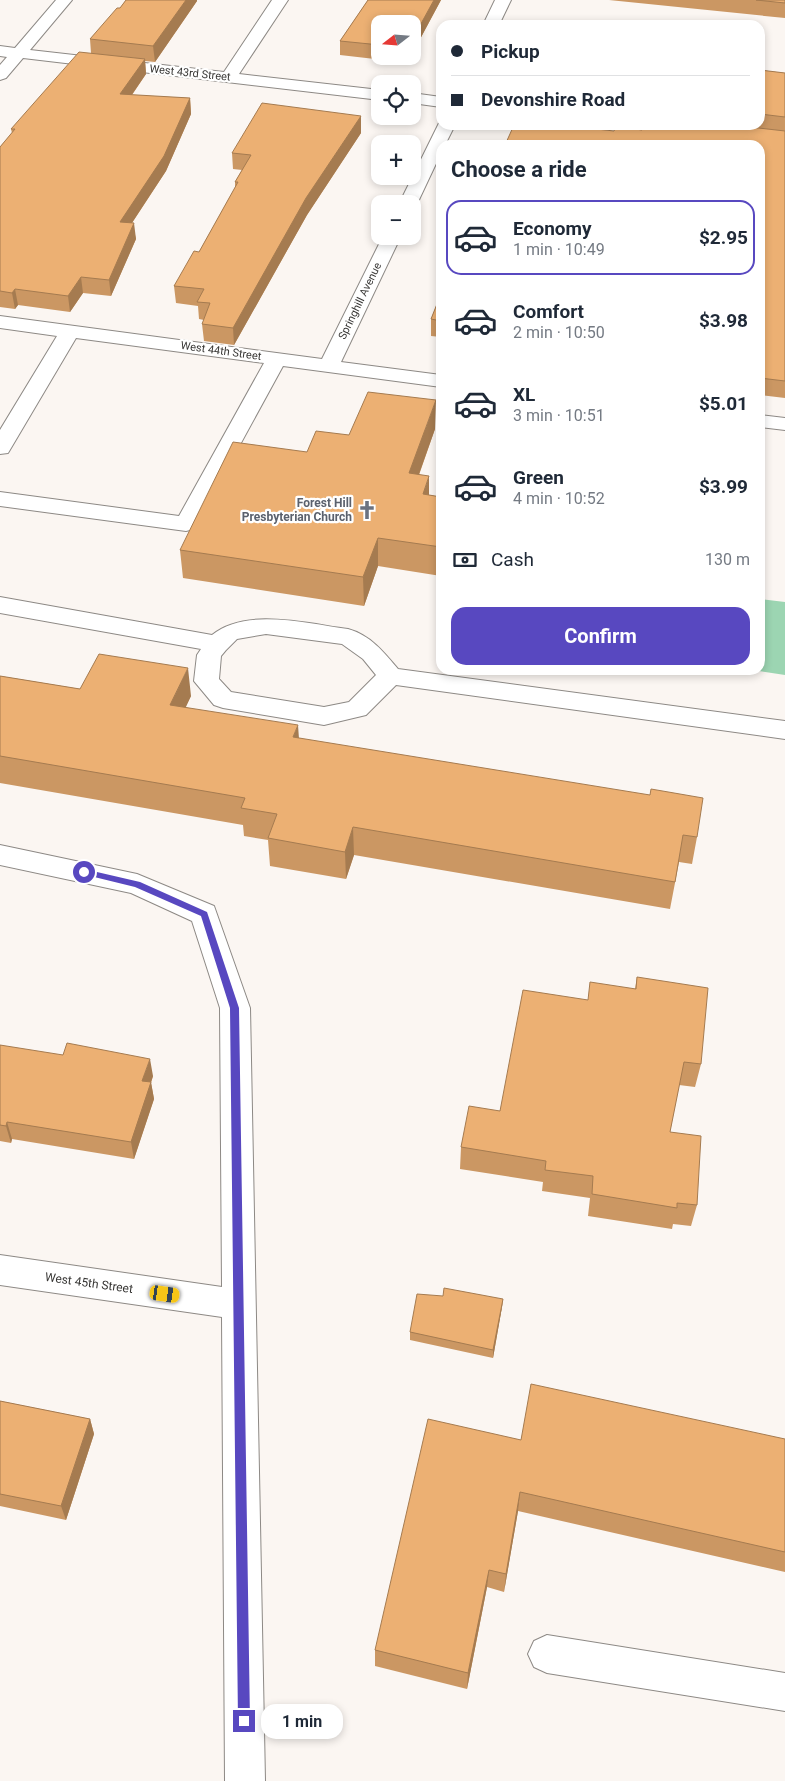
<!DOCTYPE html>
<html lang="en">
<head>
<meta charset="utf-8">
<style>
  body { margin:0; font-family:Roboto,sans-serif; background:#f2f2f3; color:#1f2937; height:100vh; display:flex; flex-direction:column; font-size:19px; white-space:nowrap }
  * { box-sizing:border-box; margin:0 }
  p { font-size:16px; color:#747a83 }
  .icon { flex:none; width:28px; height:28px; fill:none; stroke:currentColor; stroke-width:2; stroke-linecap:round; stroke-linejoin:round }
  .map { position:relative; flex:1; overflow:hidden }
  .sheet { position:absolute; left:436px; top:140px; width:329px; height:535px; display:flex; flex-direction:column; background:#fff; border-radius:15px; box-shadow:0 2px 8px #0003 }
  .sheet>* { flex:none }
  .guide { position:absolute; left:436px; top:20px; width:329px; height:110px; border-radius:15px; box-shadow:0 2px 8px #0003; display:grid; align-content:center; height:110px; padding:0 15px; background:#fff }
  .needle { width:32px; rotate:253deg }
  .controls { position:absolute; left:371px; top:15px; display:grid; gap:10px }
  .controls a { display:grid; place-items:center; width:50px; height:50px; border-radius:10px; background:#fff; box-shadow:0 2px 8px #0003; font-size:25px }
  .end { position:absolute; width:22px; height:22px; margin:-11px; border:6px solid #5848c0; background:#fff; box-shadow:0 0 0 2px #fff }
  .from { border-radius:50% }
  .bubble { position:absolute; height:35px; border-radius:15px; background:#fff; box-shadow:0 2px 8px #0003; font-size:16px; font-weight:700; line-height:35px; text-align:center }
  .car { position:absolute; width:15px; height:30px; margin:-15px -8px; border-radius:6px; box-shadow:0 0 4px 1px #0007; background:linear-gradient(#f5c518 24%,#345 0 40%,#f5c518 0 76%,#345 0 86%,#f5c518 0) }
  .guide b { display:flex; align-items:center; gap:18px; height:48px; font-size:19px }
  .guide b+b { border-top:1px solid #e0e1e3 }
  .guide i { width:12px; height:12px; background:#1f2937 }
  ul { padding:0; list-style:none }
  li { display:flex; align-items:center; gap:15px; height:75px; margin:0 10px 8px; padding:0 5px; border:2px solid transparent; border-radius:15px }
  li div { flex:1 }
  li b { display:block; font-size:19px }
  li em { font-style:normal; font-weight:700 }
  li.selected { border-color:#5848c0 }
  li>.icon { width:45px; height:45px; stroke-width:1.5 }
  h2 { padding:0 15px; font-size:22px; line-height:60px }
  .pay { display:flex; align-items:center; gap:12px; height:55px; padding:0 15px; font-size:19px }
  .pay p { margin-inline-start:auto }
  .primary-button { display:flex; gap:10px; margin-top:auto; padding:10px 15px }
  .primary-button a { flex:1; height:58px; border-radius:15px; background:#5848c0; color:#fff; font-size:20px; font-weight:700; line-height:58px; text-align:center }
  .map>svg:first-child { display:block }
</style>
</head>
<body>
<div class="map">
<svg width="785" height="1781" viewBox="0 0 785 1781">
  <rect width="100%" height="100%" fill="#fbf6f2"/>
  <path fill="#9cd5b2" d="M 760,599 L 785,602 L 785,675 L 752,670 L 760,670 Z"/>
  <g fill="none" stroke-linecap="round" stroke-linejoin="round">
    <g stroke="#8d8985" stroke-width="2">
      <path id="minor" d="M 56,0 L 72,0 L 30,50 L 224,72 L 272,0 L 288,0 L 239,74 L 380,90 L 380,100 L 23,58 L 6,78 L 0,80 L 0,65 L 7,57 L 0,56 L 0,46 L 15,48 Z
        M 495,0 L 511,0 L 499,25 L 483,25 Z
        M 412,93 L 441,97 L 441,107 L 412,103 Z
        M 440,121 L 441,125 L 455,125 L 445,145 L 441,145 L 441,153 L 417,204 L 412,208 L 412,204 L 399,204 Z
        M 383,236 L 401,236 L 341,362 L 441,375 L 441,387 L 283,366 L 194,529 L 186,531 L 0,506 L 0,492 L 179,516 L 264,363 L 76,338 L 11,448 L 8,453 L 0,454 L 0,430 L 57,336 L 0,328 L 0,316 L 322,359 Z
        M 760,415 L 785,418 L 785,430 L 760,427 Z
        M 0,597 L 212,635 C 246,607 308,624 348,629 C 370,635 384,652 398,669 L 785,721 L 785,739 L 396,685 L 366,715 L 324,725 L 223,708 L 214,705 L 194,681 L 197,655 L 201,649 L 0,613 ZM 266,634 L 342,644 L 363,659 L 376,675 L 349,702 L 324,707 L 231,692 L 219,679 L 221,656 L 226,650 L 237,639 Z
        M 0,845 L 137,874 L 214,906 L 250,1008 L 265,1781 L 225,1781 L 222,1317 L 0,1285 L 0,1255 L 222,1287 L 220,1008 L 192,921 L 131,893 L 0,865 Z
        M 547,1635 L 785,1673 L 785,1711 L 547,1673 L 534,1667 L 528,1654 L 534,1641 Z"/>
    </g>
    <use href="#minor" fill="#fff" fill-rule="evenodd"/>
  </g>
  <path fill="#cb9763" d="M 126,0 L 197,0 L 197,1 L 155,62 L 145,61 L 146,74 L 132,95 L 190,98 L 191,114 L 166,171 L 132,223 L 136,239 L 111,296 L 83,293 L 70,312 L 18,305 L 15,309 L 0,307 L 0,147 L 12,133 L 11,129 L 91,53 L 90,39 L 120,8 Z
    M 368,0 L 441,0 L 412,54 L 412,24 L 380,24 L 380,56 L 412,56 L 410,59 L 402,58 L 401,62 L 340,55 L 340,41 Z
    M 609,0 L 785,0 L 785,18 Z
    M 760,70 L 785,73 L 785,398 L 760,395 L 760,145 L 614,131 L 642,130 L 644,125 L 760,125 Z
    M 361,116 L 361,133 L 307,215 L 234,345 L 204,341 L 202,324 L 204,320 L 199,319 L 198,306 L 176,303 L 174,286 L 199,252 L 235,188 L 235,182 L 242,170 L 233,169 L 232,153 Z
    M 441,294 L 441,337 L 431,336 L 431,319 Z
    M 435,429 L 419,475 L 429,495 L 441,497 L 441,576 L 378,566 L 364,606 L 183,578 L 180,550 L 307,452 L 349,435 Z
    M 0,676 L 80,689 L 191,696 L 185,707 L 299,738 L 697,837 L 692,864 L 679,862 L 670,909 L 354,855 L 346,879 L 270,866 L 268,840 L 244,836 L 243,825 L 0,783 Z
    M 637,977 L 701,1064 L 695,1087 L 679,1085 L 670,1132 L 697,1205 L 691,1226 L 673,1224 L 672,1229 L 588,1216 L 590,1198 L 542,1191 L 543,1182 L 460,1169 L 461,1147 L 500,1111 L 588,1000 L 635,989 Z
    M 0,1045 L 153,1076 L 151,1083 L 154,1099 L 134,1159 L 12,1139 L 11,1143 L 0,1141 Z
    M 503,1299 L 502,1307 L 493,1358 L 410,1340 L 410,1332 Z
    M 0,1401 L 90,1419 L 94,1434 L 66,1520 L 0,1506 Z
    M 785,1439 L 785,1572 L 518,1511 L 504,1592 L 487,1587 L 467,1689 L 375,1666 L 375,1650 L 521,1440 Z"/>
  <path fill="#a57b50" d="M 186,0 L 197,0 L 197,1 L 155,62 L 153,46 Z
    M 434,0 L 441,0 L 412,54 L 412,40 Z
    M 145,59 L 146,74 L 122,109 L 120,94 Z
    M 190,98 L 191,114 L 166,171 L 122,238 L 120,222 Z
    M 361,116 L 361,133 L 307,215 L 234,345 L 233,328 L 306,198 Z
    M 134,223 L 136,239 L 111,296 L 109,280 Z
    M 81,277 L 83,293 L 70,312 L 68,296 Z
    M 15,289 L 18,305 L 15,309 L 12,293 Z
    M 436,400 L 435,429 L 409,502 L 409,473 Z
    M 429,476 L 429,505 L 423,494 Z
    M 378,538 L 378,566 L 364,606 L 363,577 Z
    M 188,668 L 191,696 L 174,733 L 170,705 Z
    M 298,725 L 300,753 L 293,737 Z
    M 353,827 L 354,855 L 346,879 L 345,852 Z
    M 150,1059 L 153,1076 L 151,1082 L 154,1099 L 134,1159 L 131,1142 L 142,1081 Z
    M 7,1122 L 12,1139 L 11,1143 L 6,1126 Z
    M 503,1299 L 502,1307 L 493,1358 L 493,1350 Z
    M 90,1419 L 94,1434 L 66,1520 L 61,1506 Z
    M 520,1492 L 518,1511 L 504,1592 L 506,1574 Z
    M 489,1570 L 487,1587 L 467,1689 L 468,1673 Z"/>
  <path fill="#ecb073" stroke="#a57b50" d="M 126,0 L 186,0 L 153,46 L 90,39 L 117,8 L 120,8 Z
    M 368,0 L 434,0 L 412,40 L 412,24 L 380,24 L 380,45 L 340,41 Z
    M 756,0 L 785,0 L 785,3 Z
    M 79,52 L 145,59 L 120,94 L 190,98 L 164,156 L 120,222 L 134,223 L 109,280 L 81,277 L 68,296 L 15,289 L 12,293 L 0,291 L 0,147 L 15,129 L 11,129 Z
    M 760,70 L 785,73 L 785,117 L 760,114 Z
    M 262,103 L 361,116 L 306,198 L 233,328 L 202,324 L 210,303 L 197,302 L 204,289 L 174,286 L 194,251 L 199,252 L 238,182 L 235,182 L 251,155 L 232,153 Z
    M 514,125 L 562,125 L 614,131 L 616,126 L 642,130 L 644,125 L 732,125 L 785,131 L 785,381 L 760,378 L 760,145 L 505,145 Z
    M 441,294 L 441,321 L 431,319 Z
    M 368,392 L 436,400 L 409,473 L 429,476 L 423,494 L 441,497 L 441,547 L 378,538 L 363,577 L 180,550 L 233,442 L 307,452 L 316,431 L 349,435 Z
    M 99,654 L 188,668 L 170,705 L 298,725 L 293,737 L 650,795 L 651,789 L 703,798 L 697,837 L 683,835 L 675,882 L 353,827 L 345,852 L 268,838 L 277,814 L 241,808 L 245,798 L 0,756 L 0,676 L 80,689 Z
    M 637,977 L 708,988 L 701,1064 L 684,1062 L 670,1132 L 701,1136 L 697,1205 L 677,1203 L 677,1208 L 592,1194 L 593,1176 L 545,1170 L 546,1161 L 461,1147 L 469,1106 L 500,1111 L 523,990 L 588,1000 L 590,982 L 636,989 Z
    M 67,1043 L 150,1059 L 142,1081 L 151,1082 L 131,1142 L 7,1122 L 6,1126 L 0,1125 L 0,1045 L 63,1055 Z
    M 444,1288 L 503,1299 L 493,1350 L 410,1332 L 417,1294 L 443,1296 Z
    M 531,1384 L 785,1439 L 785,1552 L 520,1492 L 506,1574 L 489,1570 L 468,1673 L 375,1650 L 428,1419 L 521,1440 Z
    M 0,1401 L 90,1419 L 61,1506 L 0,1494 Z"/>
  <path fill="#5848c0" d="M 84,869 L 140,882 L 207,912 L 239,1008 L 250,1721 L 248,1725 L 244,1727 L 240,1725 L 238,1721 L 230,1008 L 201,916 L 135,887 L 82,874 L 80,872 Z"/>
  <defs>
    <g id="church-bare" transform="scale(1.5)"><path d="M-1.2-6h2.4v3.5h3.3v2.4h-3.3V6h-2.4V-.1h-3.3v-2.4h3.3Z" fill="#6b7280" stroke="#fff" stroke-width="2.5" paint-order="stroke"/></g>
  </defs>
  <g fill-rule="evenodd">
    <use href="#church-bare" x="367" y="510"/>
  </g>
  <g text-anchor="middle" dominant-baseline="central" stroke-width="4.5" stroke-linejoin="round" paint-order="stroke">
    <g font-size="11" fill="#373634" stroke="#fff">
      <text transform="translate(190 73) rotate(6)">West 43rd Street</text>
      <text transform="translate(360 301) rotate(-64)">Springhill Avenue</text>
      <text transform="translate(221 351) rotate(8)">West 44th Street</text>
    </g>
    <g font-size="12" font-weight="bold" fill="#5b616d" stroke="#fff" text-anchor="end">
      <text x="352" y="503">Forest Hill<tspan x="352" dy="14">Presbyterian Church</tspan></text>
    </g>
    <g font-size="12" fill="#373634" stroke="#fff">
      <text transform="translate(89 1283) rotate(8)">West 45th Street</text>
    </g>
  </g>
</svg>
<div class="controls">
<a><svg class="needle" viewBox="-14 -14 28 28"><path d="M0-13l5 13h-10z" fill="#e53935"/><path d="M0 13l5-13h-10z" fill="#747a83"/></svg></a>
<a><svg class="icon" aria-label="locate" viewBox="0 0 24 24"><circle cx="12" cy="12" r="6"/><path d="M12 2v4M12 18v4M2 12h4M18 12h4"/></svg></a>
<a>+</a>
<a>−</a>
</div>
<i class="end from" style="left:84px;top:872px"></i>
<i class="end" style="left:244px;top:1721px"></i>
<div class="bubble" style="left:261px;top:1704px;width:82px">1 min</div>
<i class="car" style="left:165px;top:1294px;rotate:98deg"></i>
<div class="guide">
<b><i class="from"></i>Pickup</b>
<b><i></i>Devonshire Road</b>
</div>
<section class="sheet">
<h2>Choose a ride</h2>
<ul>
<li class="selected"><svg class="icon" aria-label="car" viewBox="0 0 24 24"><path d="M5 17H2v-5l4-1 3-4h7l3 4 3 1v5h-3M9 17h6M6 11h13"/><circle cx="7" cy="17" r="2"/><circle cx="17" cy="17" r="2"/></svg><div><b>Economy</b><p>1 min · 10:49</p></div><em>$2.95</em></li>
<li><svg class="icon" aria-label="car" viewBox="0 0 24 24"><path d="M5 17H2v-5l4-1 3-4h7l3 4 3 1v5h-3M9 17h6M6 11h13"/><circle cx="7" cy="17" r="2"/><circle cx="17" cy="17" r="2"/></svg><div><b>Comfort</b><p>2 min · 10:50</p></div><em>$3.98</em></li>
<li><svg class="icon" aria-label="car" viewBox="0 0 24 24"><path d="M5 17H2v-5l4-1 3-4h7l3 4 3 1v5h-3M9 17h6M6 11h13"/><circle cx="7" cy="17" r="2"/><circle cx="17" cy="17" r="2"/></svg><div><b>XL</b><p>3 min · 10:51</p></div><em>$5.01</em></li>
<li><svg class="icon" aria-label="car" viewBox="0 0 24 24"><path d="M5 17H2v-5l4-1 3-4h7l3 4 3 1v5h-3M9 17h6M6 11h13"/><circle cx="7" cy="17" r="2"/><circle cx="17" cy="17" r="2"/></svg><div><b>Green</b><p>4 min · 10:52</p></div><em>$3.99</em></li>
</ul>
<div class="pay"><svg class="icon" aria-label="cash" viewBox="0 0 24 24"><path d="M3 7h18v10H3z"/><circle cx="12" cy="12" r="2"/></svg>Cash<p>130 m</p></div>
<div class="primary-button"><a>Confirm</a></div>
</section>
</div>
</body>
</html>
